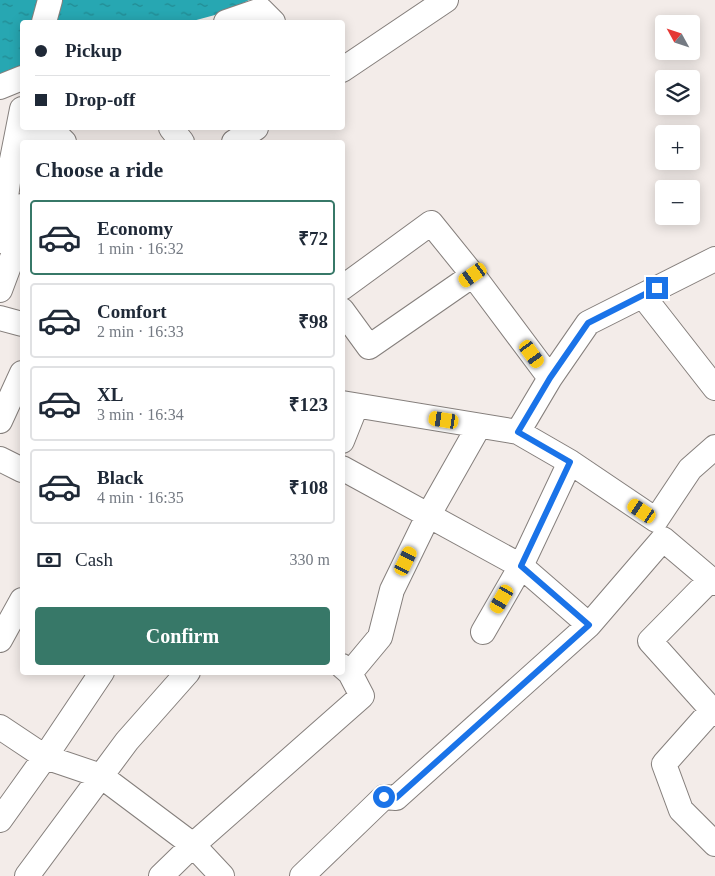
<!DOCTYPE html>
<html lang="en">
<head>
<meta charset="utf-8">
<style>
  body { margin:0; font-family:Georgia,serif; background:#f6f6f7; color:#1f2937; height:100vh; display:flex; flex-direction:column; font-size:19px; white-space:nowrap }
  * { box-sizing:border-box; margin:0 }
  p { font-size:16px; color:#747a83 }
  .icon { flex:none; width:28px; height:28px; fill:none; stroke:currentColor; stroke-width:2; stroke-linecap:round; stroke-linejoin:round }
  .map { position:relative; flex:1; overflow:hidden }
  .details { position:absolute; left:20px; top:140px; width:325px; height:535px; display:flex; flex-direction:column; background:#fff; border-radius:5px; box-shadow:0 2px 12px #0003 }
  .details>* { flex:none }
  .guide { position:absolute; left:20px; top:20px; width:325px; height:110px; border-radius:5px; box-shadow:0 2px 12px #0003; display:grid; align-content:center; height:110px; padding:0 15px; background:#fff }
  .needle { width:32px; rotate:310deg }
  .tools { position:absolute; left:655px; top:15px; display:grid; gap:10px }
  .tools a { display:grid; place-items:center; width:45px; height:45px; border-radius:5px; background:#fff; box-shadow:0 2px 12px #0003; font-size:25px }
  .end { position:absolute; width:22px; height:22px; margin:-11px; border:6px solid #1a73e8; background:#fff; box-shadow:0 0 0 2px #fff }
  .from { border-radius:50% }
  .car { position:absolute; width:15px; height:30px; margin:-15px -8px; border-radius:6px; box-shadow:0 0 4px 1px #0007; background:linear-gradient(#f5c518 24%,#345 0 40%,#f5c518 0 76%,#345 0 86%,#f5c518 0) }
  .guide b { display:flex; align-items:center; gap:18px; height:48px; font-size:19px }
  .guide b+b { border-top:1px solid #e0e1e3 }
  .guide i { width:12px; height:12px; background:#1f2937 }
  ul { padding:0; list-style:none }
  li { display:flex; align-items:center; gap:15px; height:75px; margin:0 10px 8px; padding:0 5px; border:2px solid #e0e1e3; border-radius:5px }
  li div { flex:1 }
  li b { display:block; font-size:19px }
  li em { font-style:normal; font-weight:700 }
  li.active { border-color:#377868 }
  li>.icon { width:45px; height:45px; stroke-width:1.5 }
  h2 { padding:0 15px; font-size:22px; line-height:60px }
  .pay { display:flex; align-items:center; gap:12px; height:55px; padding:0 15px; font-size:19px }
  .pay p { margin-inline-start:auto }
  .cta { display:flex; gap:10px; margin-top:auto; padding:10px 15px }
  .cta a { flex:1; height:58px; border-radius:5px; background:#377868; color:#fff; font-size:20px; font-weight:700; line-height:58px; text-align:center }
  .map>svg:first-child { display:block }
</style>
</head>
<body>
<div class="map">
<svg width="715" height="876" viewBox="0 0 715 876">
  <defs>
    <pattern id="water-ripples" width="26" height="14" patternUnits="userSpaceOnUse" patternTransform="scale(1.25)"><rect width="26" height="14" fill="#27a7b2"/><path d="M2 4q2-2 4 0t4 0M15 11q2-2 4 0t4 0" fill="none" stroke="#228991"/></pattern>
  </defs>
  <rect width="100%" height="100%" fill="#f3ece9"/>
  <path fill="url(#water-ripples)" d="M 0,0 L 249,0 L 226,12 L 189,22 L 22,22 L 22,70 L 0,76 Z"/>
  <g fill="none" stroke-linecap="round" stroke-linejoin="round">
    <g stroke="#857f7c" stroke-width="26">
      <path id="minor" d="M 44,22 L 50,0
        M 226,22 L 261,10 L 273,22
        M 342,70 L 446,0
        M 0,87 L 22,78
        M 50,128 L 64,142
        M 171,128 L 182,142
        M 35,142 L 37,128
        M 234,142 L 256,128
        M 0,241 L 9,175 L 22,109
        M 342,288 L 431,223 L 473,275 L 550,378
        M 0,290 L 15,250 L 22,206
        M 643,296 L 715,388
        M 342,310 L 369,347 L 473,275
        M 0,318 L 22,324
        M 342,403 L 518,432 L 570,462 L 656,520 L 690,469 L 715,447
        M 0,421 L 22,373
        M 518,432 L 550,378 L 588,323 L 715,259
        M 342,441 L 356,406
        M 0,459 L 22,470
        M 342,468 L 521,566 L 589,625
        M 711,579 L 650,641 L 712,710
        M 483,632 L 521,566 L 570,462
        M 0,640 L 22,600
        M 350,673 L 380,637 L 392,590 L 428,516 L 479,426
        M 715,714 L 712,710 L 664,764 L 681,810 L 715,844
        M 0,727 L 45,757 L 102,672
        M 0,820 L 45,757 L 101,776 L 193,845 L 362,696 L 350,673 L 342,666
        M 27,876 L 127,741 L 188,672
        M 161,876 L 193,845 L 222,876
        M 302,876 L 384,797 L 396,798 L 589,625 L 663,539 L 715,583"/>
    </g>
    <use href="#minor" stroke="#fff" stroke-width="24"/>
  </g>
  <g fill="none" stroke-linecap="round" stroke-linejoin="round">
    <path stroke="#1a73e8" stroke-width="6" d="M 384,797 L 396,798 L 589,625 L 521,566 L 570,462 L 518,432 L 550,378 L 588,323 L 657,288"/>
  </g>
</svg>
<div class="tools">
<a><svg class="needle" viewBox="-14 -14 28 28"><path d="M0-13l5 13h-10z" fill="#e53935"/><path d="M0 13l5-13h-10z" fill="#747a83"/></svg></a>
<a><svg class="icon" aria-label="layers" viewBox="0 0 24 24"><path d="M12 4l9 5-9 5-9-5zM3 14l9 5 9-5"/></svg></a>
<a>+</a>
<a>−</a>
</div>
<i class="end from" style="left:384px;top:797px"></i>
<i class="end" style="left:657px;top:288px"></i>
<i class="car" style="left:473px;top:275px;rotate:235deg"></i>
<i class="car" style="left:532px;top:354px;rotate:144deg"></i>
<i class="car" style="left:444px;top:420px;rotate:279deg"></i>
<i class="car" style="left:642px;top:511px;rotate:304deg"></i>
<i class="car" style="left:406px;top:561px;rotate:26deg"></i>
<i class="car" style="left:502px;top:599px;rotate:210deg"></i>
<div class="guide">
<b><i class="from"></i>Pickup</b>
<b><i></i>Drop-off</b>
</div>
<section class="details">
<h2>Choose a ride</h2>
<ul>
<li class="active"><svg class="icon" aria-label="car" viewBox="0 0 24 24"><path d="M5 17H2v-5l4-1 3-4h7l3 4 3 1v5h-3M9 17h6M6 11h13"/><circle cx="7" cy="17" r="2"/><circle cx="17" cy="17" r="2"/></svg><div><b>Economy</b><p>1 min · 16:32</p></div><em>₹72</em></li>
<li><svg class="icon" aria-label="car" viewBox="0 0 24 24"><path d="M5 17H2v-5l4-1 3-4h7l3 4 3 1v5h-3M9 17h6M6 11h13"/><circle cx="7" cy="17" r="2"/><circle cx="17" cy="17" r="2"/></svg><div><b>Comfort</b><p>2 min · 16:33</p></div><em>₹98</em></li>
<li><svg class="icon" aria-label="car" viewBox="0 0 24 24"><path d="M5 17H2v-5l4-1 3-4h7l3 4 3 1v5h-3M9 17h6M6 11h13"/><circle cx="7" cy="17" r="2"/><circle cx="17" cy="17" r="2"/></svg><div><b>XL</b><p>3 min · 16:34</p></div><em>₹123</em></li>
<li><svg class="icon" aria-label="car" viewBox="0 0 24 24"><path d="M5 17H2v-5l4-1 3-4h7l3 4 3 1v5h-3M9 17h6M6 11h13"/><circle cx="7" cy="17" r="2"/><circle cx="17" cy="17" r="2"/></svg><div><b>Black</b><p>4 min · 16:35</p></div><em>₹108</em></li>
</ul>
<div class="pay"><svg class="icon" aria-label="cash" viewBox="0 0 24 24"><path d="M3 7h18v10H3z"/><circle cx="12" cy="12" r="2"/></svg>Cash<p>330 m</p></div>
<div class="cta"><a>Confirm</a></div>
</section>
</div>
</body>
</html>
